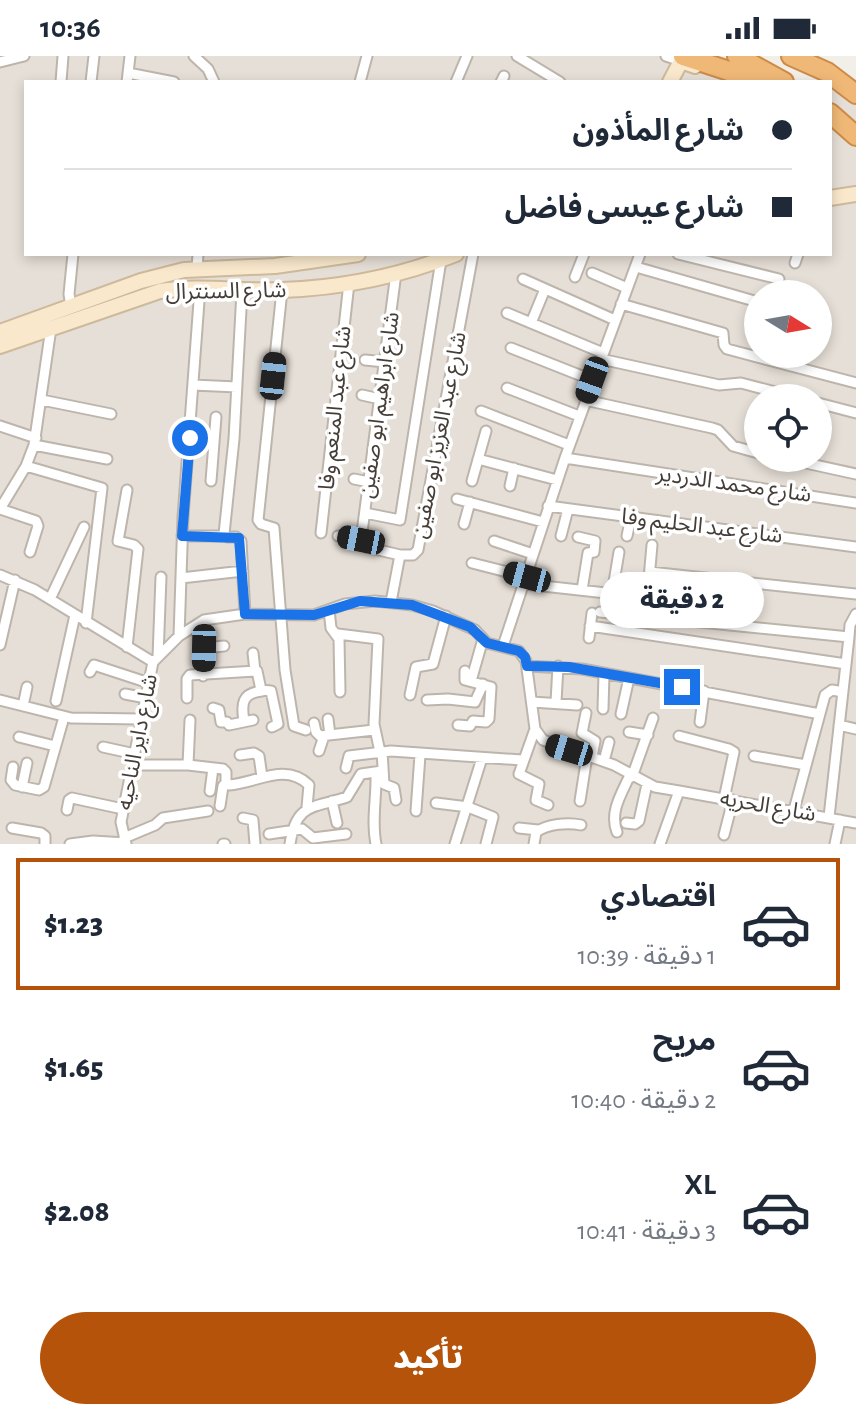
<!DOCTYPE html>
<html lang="ar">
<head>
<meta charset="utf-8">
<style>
  body { margin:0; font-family:"Alegreya Sans","Noto Sans Arabic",sans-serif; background:#f6f6f7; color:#1f2937; direction:rtl; height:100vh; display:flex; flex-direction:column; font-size:30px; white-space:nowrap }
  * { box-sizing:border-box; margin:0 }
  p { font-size:26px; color:#747a83 }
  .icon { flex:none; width:44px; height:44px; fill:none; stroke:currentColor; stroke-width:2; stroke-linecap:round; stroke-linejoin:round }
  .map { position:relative; height:788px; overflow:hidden; direction:ltr }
  .side { display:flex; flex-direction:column; background:#fff; flex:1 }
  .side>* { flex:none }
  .guide { position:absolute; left:24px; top:24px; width:808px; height:176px; border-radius:0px; box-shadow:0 4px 12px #0003; direction:rtl; display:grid; align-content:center; height:176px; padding:0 40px; background:#fff }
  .needle { width:52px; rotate:101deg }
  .buttons { position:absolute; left:744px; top:224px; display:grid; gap:16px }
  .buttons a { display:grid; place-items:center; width:88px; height:88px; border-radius:50%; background:#fff; box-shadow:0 4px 12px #0003; font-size:40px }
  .end { position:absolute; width:36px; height:36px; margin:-18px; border:10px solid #1a73e8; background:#fff; box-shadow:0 0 0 4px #fff }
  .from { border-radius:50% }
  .bubble { position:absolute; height:56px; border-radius:28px; background:#fff; box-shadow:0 4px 12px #0003; font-size:26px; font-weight:800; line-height:56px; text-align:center; direction:rtl }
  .car { position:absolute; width:24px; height:48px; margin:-24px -12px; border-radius:10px; box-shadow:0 0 6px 2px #0007; background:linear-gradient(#222 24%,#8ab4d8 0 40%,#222 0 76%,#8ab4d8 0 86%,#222 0) }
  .guide b { display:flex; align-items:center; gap:28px; height:76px; font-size:30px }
  .guide b+b { border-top:2px solid #e0e1e3 }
  .guide i { width:20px; height:20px; background:#1f2937 }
  ul { padding:14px 0 0; list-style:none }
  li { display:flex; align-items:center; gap:24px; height:132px; margin:0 16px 12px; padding:0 24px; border:4px solid transparent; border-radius:0px }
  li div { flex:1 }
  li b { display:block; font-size:30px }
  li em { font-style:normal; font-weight:800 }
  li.current { border-color:#b45309 }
  li>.icon { width:72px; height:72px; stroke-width:1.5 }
  .primary-button { display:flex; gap:16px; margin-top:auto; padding:16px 40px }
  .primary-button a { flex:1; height:92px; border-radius:48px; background:#b45309; color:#fff; font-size:32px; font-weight:800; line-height:92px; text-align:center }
  .status { display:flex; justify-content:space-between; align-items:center; height:56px; padding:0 40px; background:#fff; direction:ltr }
  .status svg { height:22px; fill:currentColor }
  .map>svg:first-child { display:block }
</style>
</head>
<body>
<div class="status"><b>10:36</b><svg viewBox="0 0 49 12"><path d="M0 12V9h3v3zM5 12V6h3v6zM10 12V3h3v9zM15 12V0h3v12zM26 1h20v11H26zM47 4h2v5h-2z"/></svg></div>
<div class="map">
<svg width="856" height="788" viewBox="0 0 856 788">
  <rect width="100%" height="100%" fill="#f2eee8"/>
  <path fill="#e6dfd7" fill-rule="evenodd" d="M 0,0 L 699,0 L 799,26 L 26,26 L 26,198 L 830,198 L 830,34 L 856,41 L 856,788 L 0,788 ZM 758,238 L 818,238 L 818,298 L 758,298 ZM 758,342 L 818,342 L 818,402 L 758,402 Z"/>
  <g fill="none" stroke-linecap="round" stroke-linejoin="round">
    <g stroke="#bdb5ac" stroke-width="13">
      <path id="street" d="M 194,0 L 208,13 L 214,26
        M 517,0 L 560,26
        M 666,0 L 681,5
        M 0,6 L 24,0
        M 128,17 L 174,26
        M 61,26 L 63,0
        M 91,26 L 94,0
        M 127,26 L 130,0
        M 360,26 L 367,0
        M 456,26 L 467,0
        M 501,26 L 504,20
        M 678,198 L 779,223
        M 795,207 L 798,198
        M 636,211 L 758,246
        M 197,212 L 198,198
        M 396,217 L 361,484 L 366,491 L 400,499
        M 592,217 L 627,232
        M 575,221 L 584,198
        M 523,223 L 615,264
        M 282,234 L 258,464 L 261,468 L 274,472 L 285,614 L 294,670 L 306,674
        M 242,235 L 234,383 L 224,478 L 227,481 L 236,481 L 241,485 L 245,558
        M 621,248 L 723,277 L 724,289 L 727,293 L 856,327
        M 71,251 L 69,238 L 73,198
        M 507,257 L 603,297
        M 531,267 L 545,233
        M 511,292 L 592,324
        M 601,303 L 719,329 L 741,327 L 798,342
        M 365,304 L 385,306
        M 193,329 L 237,331
        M 507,332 L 579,360
        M 362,339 L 380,343
        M 42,344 L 111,358
        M 585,344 L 712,372 L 718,374 L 733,390 L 758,397
        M 818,347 L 856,357
        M 481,355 L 569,389
        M 0,370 L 36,382
        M 190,382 L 214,383
        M 34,389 L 107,403
        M 565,402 L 856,447
        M 783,402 L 856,418
        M 478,403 L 557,424
        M 26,410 L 102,432 L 86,567
        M 354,423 L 369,426
        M 211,425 L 216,361
        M 472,425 L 486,375
        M 510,430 L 514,412
        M 127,434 L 118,485 L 134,489 L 138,493 L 127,591
        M 457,443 L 543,466
        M 548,450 L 856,491
        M 0,453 L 26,410 L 34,389 L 51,272
        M 0,453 L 36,465 L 38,470 L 30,496
        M 365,457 L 400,464 L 441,204
        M 464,468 L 470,446
        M 321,477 L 349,227
        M 182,480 L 225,480
        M 338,480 L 361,484
        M 561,480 L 568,453
        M 627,480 L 631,461
        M 578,481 L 595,485 L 594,496 L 588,497 L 582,534
        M 494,485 L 533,498
        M 472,507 L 527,521
        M 650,516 L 856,538
        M 0,519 L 35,534 L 153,606
        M 181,522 L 243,515
        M 525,528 L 624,539
        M 648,534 L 652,489
        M 612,538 L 619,496
        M 50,543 L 84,471
        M 391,546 L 400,499 L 413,499 L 418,494 L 473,198
        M 329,554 L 331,572 L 339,583 L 340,636
        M 600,556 L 849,581
        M 590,570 L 846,608
        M 338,578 L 378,583 L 374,668 L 380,696
        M 179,580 L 183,461 L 200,232
        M 589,582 L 592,557
        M 0,589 L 15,524
        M 503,590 L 565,402 L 640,198
        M 204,592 L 224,590
        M 253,597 L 255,615
        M 158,601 L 161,521
        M 527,610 L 582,613 L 820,658
        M 90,616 L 94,609 L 149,627
        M 203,620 L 204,564
        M 471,625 L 483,583
        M 125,638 L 146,642
        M 410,639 L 416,611 L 433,608 L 446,560
        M 187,642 L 187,623 L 190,619 L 257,615 L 261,634 L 271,635 L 278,668 L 272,671
        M 0,644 L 71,662 L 142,663
        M 427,644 L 448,643 L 475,646 L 483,628
        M 56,645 L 75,559
        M 532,646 L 577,649
        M 556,646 L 558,610
        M 23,650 L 27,631
        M 213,652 L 219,654 L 221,666 L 227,666 L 229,669 L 253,664
        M 603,653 L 604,617
        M 586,657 L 582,677 L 595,685 L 592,701
        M 621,658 L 629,622
        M 328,663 L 330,679
        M 244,665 C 241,648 242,637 262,635
        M 700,666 L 704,635
        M 314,667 L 316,676 L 320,680 L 374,674
        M 458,669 L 470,670 L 473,665 L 486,666 L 489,663 L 491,631 L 465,624 L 465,615
        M 839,669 L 856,673
        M 535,673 L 519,718 L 539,728 L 536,744 L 548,749
        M 629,676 L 648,679
        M 679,680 L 729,693 L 734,696 L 724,743
        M 19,681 L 55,690
        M 103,691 L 135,698
        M 319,695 L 324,680
        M 382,695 L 384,728 L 394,732 L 396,744
        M 240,699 L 254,697 L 259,700 L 262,721
        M 754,700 L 806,709
        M 604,705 L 609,686
        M 132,709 L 188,709 L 223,713 L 226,716 L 226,726 L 229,729 C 257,727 285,706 309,729 L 307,751
        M 188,709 L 190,664
        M 13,711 L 11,724 L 15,729 L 39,734 L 44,731 L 64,661
        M 346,712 L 349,700 L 391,695 L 522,704
        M 632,721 L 653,662
        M 22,731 L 27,707
        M 210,735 L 213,712
        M 679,735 L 856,767
        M 332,745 L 337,767
        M 580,745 L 587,700
        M 436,747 L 468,751 L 493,761 L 486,788
        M 220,750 L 223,730 L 226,727
        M 67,754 L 69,744 L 72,742 L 123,753
        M 794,754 L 825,639 L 832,634 L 843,636
        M 416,755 L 420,699
        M 829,761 L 849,581 L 850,569 L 856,558
        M 243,762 L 253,764 L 255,788
        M 626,767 L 635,768 L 639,765 L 647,728
        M 12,772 L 41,777 L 45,780 L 45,788
        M 519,772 L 538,774
        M 617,776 C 609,756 622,737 630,719
        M 269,778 L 302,773 L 313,782 L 346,778
        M 724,779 L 733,744
        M 124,782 L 155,769 L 163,762 L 208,755
        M 70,788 L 93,785 L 126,787
        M 126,788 L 121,766 L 153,606 L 179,580 L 204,564 L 245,558 L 314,559 L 345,548 L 375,545 L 412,549 L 433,555 L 475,574 L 487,587 L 519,595 L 526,605 L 535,673 L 543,684 L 614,709 L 655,731 L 679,735 L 660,788
        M 223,788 L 225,788
        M 290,788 C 296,746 315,752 347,741 L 361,718 L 382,715
        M 376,788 C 371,764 377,741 376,716
        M 455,788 L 482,702
        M 534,788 L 536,776 C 548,768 567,766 581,769
        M 835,788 L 840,764"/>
    </g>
    <g stroke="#cdba9c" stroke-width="18">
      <path id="secondary" d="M 670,26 L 681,5 L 695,10
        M 830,142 L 856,138
        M 0,276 L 141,225 L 184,214 L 275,210 L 358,198
        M 0,290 L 160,235 C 201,229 241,236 282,234 C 341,232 401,220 456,198"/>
    </g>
    <g stroke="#cd8b48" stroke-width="22">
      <path id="highway" d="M 683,0 L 729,15 L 753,26
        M 737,0 L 784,26
        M 791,0 L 827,16 L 856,38
        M 830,57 L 856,80"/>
    </g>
    <use href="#street" stroke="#fff" stroke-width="9"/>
    <use href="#secondary" stroke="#f9e8cc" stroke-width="14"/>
    <use href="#highway" stroke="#efb877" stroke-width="18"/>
  </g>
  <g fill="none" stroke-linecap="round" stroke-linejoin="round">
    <path stroke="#1a73e8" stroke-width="10" d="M 190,382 L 182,480 L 239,482 L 245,558 L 314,559 L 360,545 L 412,549 L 470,571 L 487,587 L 519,595 L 525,601 L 527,610 L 569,611 L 682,631"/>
  </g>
  <g text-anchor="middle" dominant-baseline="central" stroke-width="7" stroke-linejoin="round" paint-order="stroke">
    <g font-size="22" fill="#453e38" stroke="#fff">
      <text transform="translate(226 235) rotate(-1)">شارع السنترال</text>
      <text transform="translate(379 349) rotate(-82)">شارع ابراهيم ابو صفين</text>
      <text transform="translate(335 352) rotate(-84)">شارع عبد المنعم وفا</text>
      <text transform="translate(439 379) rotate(-79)">شارع عبد العزيز ابو صفين</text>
      <text transform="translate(734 428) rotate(8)">شارع محمد الدردير</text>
      <text transform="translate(702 470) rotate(7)">شارع عبد الحليم وفا</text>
      <text transform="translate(137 686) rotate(-79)">شارع داير الناحيه</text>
      <text transform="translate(768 750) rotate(10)">شارع الحريه</text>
    </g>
  </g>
</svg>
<div class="buttons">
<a><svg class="needle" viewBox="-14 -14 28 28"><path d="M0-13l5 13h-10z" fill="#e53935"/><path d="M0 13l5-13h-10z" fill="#747a83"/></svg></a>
<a><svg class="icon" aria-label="locate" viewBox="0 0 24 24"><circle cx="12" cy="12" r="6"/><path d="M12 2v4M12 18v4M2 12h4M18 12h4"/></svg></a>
</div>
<i class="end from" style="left:190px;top:382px"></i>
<i class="end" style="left:682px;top:631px"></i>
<div class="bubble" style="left:600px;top:516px;width:164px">2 دقيقة</div>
<i class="car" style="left:273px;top:320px;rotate:6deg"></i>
<i class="car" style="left:592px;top:324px;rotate:200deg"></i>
<i class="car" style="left:361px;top:484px;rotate:281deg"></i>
<i class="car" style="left:527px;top:521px;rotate:285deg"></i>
<i class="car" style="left:204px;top:592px;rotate:181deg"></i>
<i class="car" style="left:569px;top:694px;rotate:287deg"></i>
<div class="guide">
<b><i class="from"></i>شارع المأذون</b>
<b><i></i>شارع عيسى فاضل</b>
</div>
</div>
<section class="side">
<ul>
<li class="current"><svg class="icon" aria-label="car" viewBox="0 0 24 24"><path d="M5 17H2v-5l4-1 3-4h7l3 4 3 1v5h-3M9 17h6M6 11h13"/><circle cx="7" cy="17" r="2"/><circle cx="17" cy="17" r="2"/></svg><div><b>اقتصادي</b><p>1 دقيقة · 10:39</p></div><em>$1.23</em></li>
<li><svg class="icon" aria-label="car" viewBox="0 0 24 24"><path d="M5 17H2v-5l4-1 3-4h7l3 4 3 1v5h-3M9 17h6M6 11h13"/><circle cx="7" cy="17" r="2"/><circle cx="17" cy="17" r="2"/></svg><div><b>مريح</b><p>2 دقيقة · 10:40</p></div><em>$1.65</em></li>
<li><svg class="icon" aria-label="car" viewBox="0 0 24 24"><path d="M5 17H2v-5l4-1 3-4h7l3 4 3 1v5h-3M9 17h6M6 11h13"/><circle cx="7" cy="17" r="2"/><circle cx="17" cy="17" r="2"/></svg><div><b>XL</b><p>3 دقيقة · 10:41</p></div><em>$2.08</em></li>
</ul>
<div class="primary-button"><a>تأكيد</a></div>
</section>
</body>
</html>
